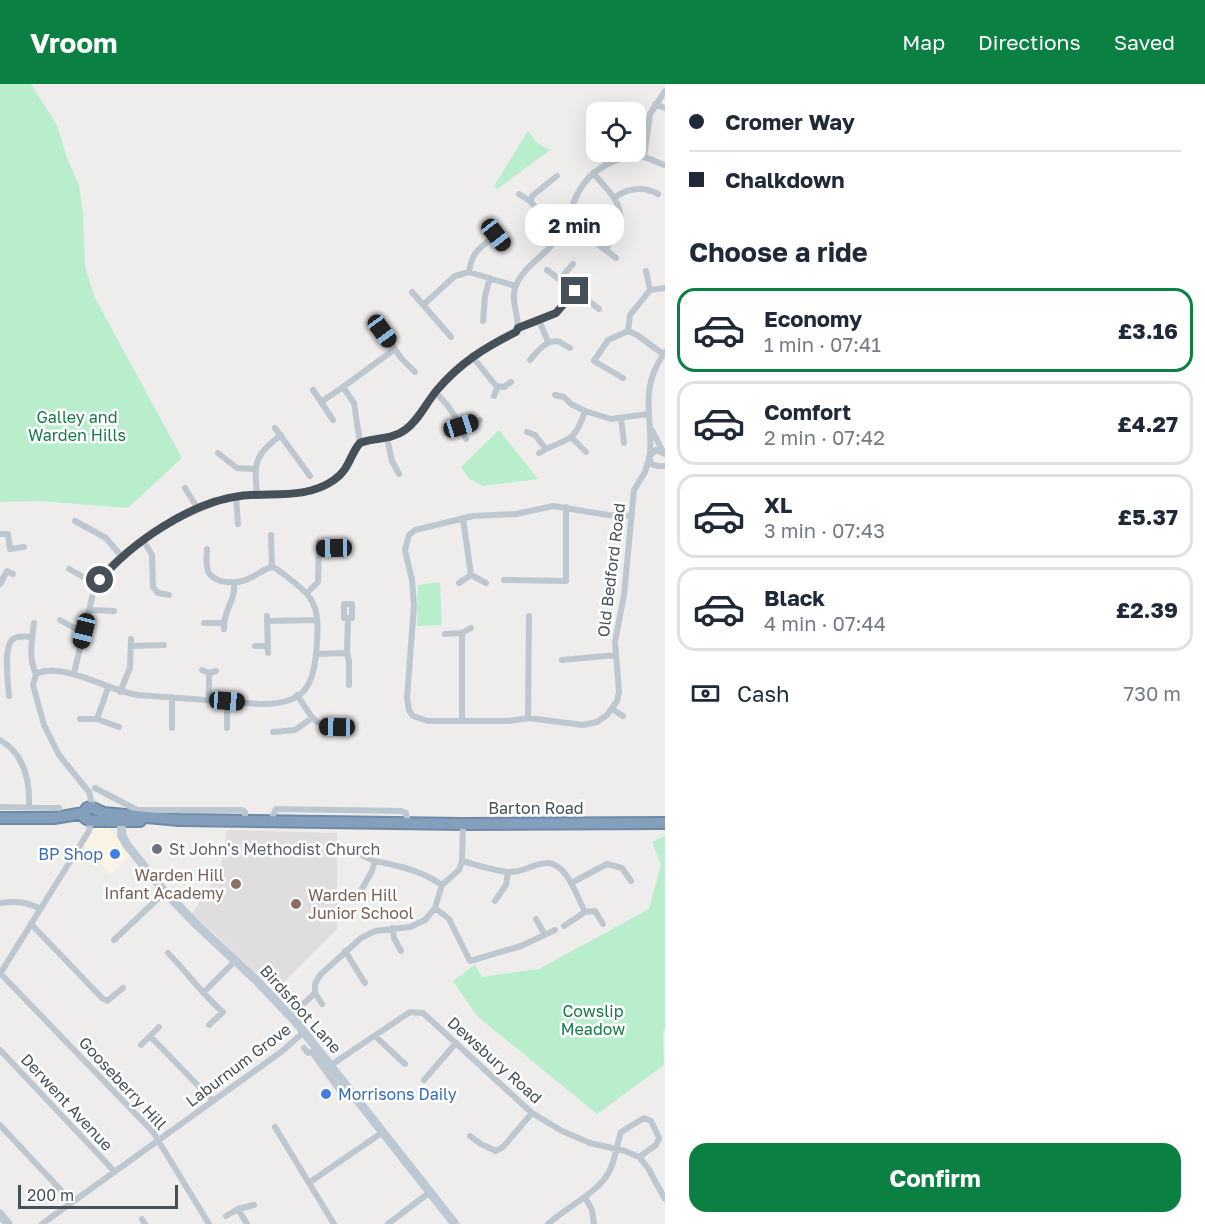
<!DOCTYPE html>
<html lang="en">
<head>
<meta charset="utf-8">
<style>
  body { margin:0; font-family:"Golos Text",sans-serif; background:#f2f2f3; color:#1f2937; height:100vh; display:flex; flex-direction:column; font-size:22px; white-space:nowrap }
  * { box-sizing:border-box; margin:0 }
  p { font-size:20px; color:#747a83 }
  .icon { flex:none; width:33px; height:33px; fill:none; stroke:currentColor; stroke-width:2; stroke-linecap:round; stroke-linejoin:round }
  .map { position:relative; flex:1; overflow:hidden }
  .details { display:flex; flex-direction:column; background:#fff; width:540px }
  .details>* { flex:none }
  .hud { display:grid; align-content:center; height:132px; padding:0 24px; background:#fff }
  .fabs { position:absolute; left:586px; top:18px; display:grid; gap:12px }
  .fabs a { display:grid; place-items:center; width:60px; height:60px; border-radius:12px; background:#fff; box-shadow:0 6px 24px #0002; font-size:30px }
  .scale { position:absolute; left:18px; bottom:15px; width:160px; box-sizing:border-box; padding-left:6px; border:3px solid #455059; border-top:0; font-size:16px; line-height:21px; white-space:nowrap; color:#455059; -webkit-text-stroke:4px #fff; paint-order:stroke }
  .end { position:absolute; width:27px; height:27px; margin:-14px; border:8px solid #455059; background:#fff; box-shadow:0 0 0 3px #fff }
  .from { border-radius:50% }
  .bubble { position:absolute; height:42px; border-radius:18px; background:#fff; box-shadow:0 6px 24px #0002; font-size:20px; font-weight:700; line-height:42px; text-align:center }
  .car { position:absolute; width:18px; height:36px; margin:-18px -9px; border-radius:8px; box-shadow:0 0 4px 2px #0007; background:linear-gradient(#222 24%,#8ab4d8 0 40%,#222 0 76%,#8ab4d8 0 86%,#222 0) }
  .hud b { display:flex; align-items:center; gap:21px; height:57px; font-size:22px }
  .hud b+b { border-top:2px solid #e0e1e3 }
  .hud i { width:15px; height:15px; background:#1f2937 }
  ul { padding:0; list-style:none }
  li { display:flex; align-items:center; gap:18px; height:84px; margin:0 12px 9px; padding:0 12px; border:3px solid #e0e1e3; border-radius:18px }
  li div { flex:1 }
  li b { display:block; font-size:22px }
  li em { font-style:normal; font-weight:700 }
  li.active { border-color:#0b8043 }
  li>.icon { width:54px; height:54px; stroke-width:1.5 }
  h2 { padding:0 24px; font-size:27px; line-height:72px }
  .pay { display:flex; align-items:center; gap:15px; height:66px; padding:0 24px; font-size:22px }
  .pay p { margin-inline-start:auto }
  .action { display:flex; gap:12px; margin-top:auto; padding:12px 24px }
  .action a { flex:1; height:69px; border-radius:18px; background:#0b8043; color:#fff; font-size:24px; font-weight:700; line-height:69px; text-align:center }
  header { display:flex; align-items:center; gap:36px; box-sizing:border-box; height:84px; padding:0 30px; background:#0b8043; color:#fff }
  header strong { font-size:28px }
  nav { display:flex; gap:33px; margin-inline-start:auto; font-size:21px }
  main { display:flex; flex:1; min-height:0 }
  .map>svg:first-child { display:block }
</style>
</head>
<body>
<header>
<strong>Vroom</strong>
<nav><a>Map</a><a>Directions</a><a>Saved</a></nav>
</header>
<main>
<div class="map">
<svg width="665" height="1140" viewBox="0 0 665 1140">
  <rect width="100%" height="100%" fill="#efecec"/>
  <path fill="#fbf4e4" d="M 96,741 L 107,742 L 131,771 L 110,790 L 84,761 Z"/>
  <path fill="#e0ddde" d="M 227,746 L 337,749 L 337,845 L 275,907 L 192,829 L 220,788 Z"/>
  <path fill="#b9eecd" d="M 0,0 L 31,0 L 57,41 L 67,74 L 79,101 L 83,129 L 85,182 L 94,212 L 182,374 L 128,424 L 39,417 L 0,418 Z
    M 528,47 L 537,59 L 550,66 L 497,105 L 494,102 Z
    M 499,346 L 538,395 L 483,402 L 469,395 L 461,383 Z
    M 440,498 L 442,541 L 417,542 L 418,501 Z
    M 665,752 L 665,945 L 663,948 L 664,981 L 597,1030 L 477,932 L 453,897 L 475,881 L 482,893 L 539,885 L 649,825 L 661,781 L 652,758 Z"/>
  <g fill="none" stroke-linecap="round" stroke-linejoin="round">
    <g stroke="#6f8aa7" stroke-width="14">
      <path id="highway" d="M 84,729 L 85,734 L 91,737 L 140,737
        M 0,734 L 54,734 L 84,729 L 87,724 L 91,723 L 104,729 L 179,736 L 463,740 L 665,739"/>
    </g>
    <path stroke="#bdc7cf" stroke-width="6" d="M 655,20 L 665,24
      M 636,43 L 647,45
      M 594,66 L 597,64
      M 644,73 L 650,30 L 665,7
      M 593,89 C 619,118 633,130 605,166
      M 557,92 L 533,111 L 530,117 L 547,136 L 563,145
      M 519,110 L 530,117
      M 615,113 C 629,104 643,102 658,110
      M 488,142 L 504,161
      M 587,152 L 616,174
      M 547,186 L 599,225
      M 646,187 L 650,206
      M 469,188 C 472,167 480,164 496,151
      M 560,195 L 573,180
      M 412,208 L 451,253
      M 423,221 L 455,192 L 469,188 L 515,202
      M 539,236 L 548,258
      M 483,237 L 485,212 L 490,194
      M 518,245 C 547,235 557,232 575,207
      M 382,247 L 401,274 L 415,288
      M 628,247 L 630,231 L 650,206 L 665,204
      M 472,272 L 496,302 L 504,303 L 511,298
      M 530,276 C 538,267 544,257 558,257 L 570,264
      M 623,294 L 594,277 L 608,256 L 628,247 L 637,251 L 663,270
      M 313,306 L 333,336
      M 435,308 C 450,322 458,336 466,355
      M 555,311 L 564,313 L 571,320 L 585,327 L 611,335 L 648,330
      M 494,312 L 498,302
      M 321,318 L 343,303
      M 621,334 L 624,359
      M 461,342 L 480,336
      M 275,344 L 310,392
      M 652,346 L 662,366
      M 527,348 L 535,351 L 546,365
      M 387,354 L 392,377 L 399,390
      M 572,354 L 586,368
      M 360,359 L 354,319 L 343,303 L 395,265
      M 218,369 L 237,384 L 254,385
      M 539,369 C 567,352 573,363 585,327
      M 665,370 L 656,366 L 649,373 C 650,383 657,382 665,382
      M 650,371 C 653,330 638,306 665,268
      M 185,404 L 198,425
      M 257,410 C 254,378 254,372 281,351
      M 236,412 L 238,440
      M 631,432 L 608,431 L 553,422 L 516,430 L 473,432 L 415,446 L 409,451 L 405,466 L 412,496 L 414,521 L 407,614 L 409,626 L 413,632 L 428,637 L 509,637 L 528,634 L 583,641 L 597,638 L 607,631 L 617,617 L 619,608 L 615,558 L 624,511 L 634,406 L 645,388 L 649,375
      M 463,434 L 471,491
      M 75,437 L 106,454 L 122,473
      M 0,450 L 8,450 L 10,465 L 24,463
      M 271,451 L 272,483
      M 143,456 L 152,471 L 153,503 L 158,509 L 169,511
      M 319,464 L 349,464
      M 207,465 C 207,472 205,482 209,489 C 217,501 239,500 250,494 C 258,491 263,485 272,483
      M 69,485 L 96,500
      M 504,496 L 566,497 L 566,423
      M 459,499 L 471,491 L 486,499
      M 0,500 L 7,487 L 13,490
      M 307,509 L 318,498 L 319,458
      M 89,526 L 114,527
      M 267,532 L 268,569
      M 348,534 L 352,534 L 352,520 L 344,520 L 344,534 L 348,534 L 347,569 L 349,577 L 349,601
      M 60,536 L 76,545 L 84,547
      M 267,537 L 317,536
      M 34,539 C 32,557 28,574 36,590
      M 204,539 L 224,539
      M 224,545 C 223,525 236,518 234,498
      M 462,549 L 462,636
      M 445,550 L 462,549 L 471,544
      M 131,562 L 164,561
      M 255,562 L 268,562
      M 316,570 L 347,569
      M 562,576 L 616,571
      M 202,586 L 209,589 L 216,587
      M 209,589 L 209,616
      M 36,590 C 64,577 108,607 138,611 L 259,620 C 307,621 314,601 317,559 C 318,544 319,527 310,514 C 305,506 284,490 275,484 L 272,483
      M 36,590 L 33,601 L 44,641 L 59,671 L 89,708 L 93,723
      M 74,590 C 78,571 83,552 88,532 C 90,522 92,511 96,501 C 112,466 204,416 241,412 C 273,409 306,415 334,396 C 351,384 350,370 360,359 C 373,353 390,357 405,346 C 419,336 426,319 437,306 C 461,278 484,265 516,248 C 522,237 510,219 515,204 C 521,184 545,172 557,155 C 567,140 570,124 578,109 C 590,85 617,71 643,73 C 650,74 658,79 665,81
      M 120,608 L 130,584 L 131,555
      M 297,611 C 317,640 313,643 350,644
      M 9,612 C 8,599 3,562 13,555 C 19,551 27,553 32,553
      M 172,613 L 172,644
      M 227,617 L 227,644
      M 612,625 L 623,632
      M 528,634 L 529,532
      M 80,635 L 97,635 L 119,643
      M 97,635 L 108,604
      M 273,648 L 295,646 L 312,634
      M 0,656 C 25,670 30,697 29,723
      M 95,704 L 137,726 L 242,726 L 245,728 L 245,736
      M 0,723 L 59,724
      M 273,736 L 273,731 L 276,725 L 401,727 L 406,729 L 408,739
      M 359,770 L 375,777
      M 462,777 C 477,781 494,787 509,788 C 522,789 533,780 546,779 C 567,778 577,813 585,828 L 595,827 L 603,840
      M 571,799 L 607,780 L 622,784 L 631,797
      M 357,814 L 372,787 L 375,777 C 399,782 421,786 442,801
      M 495,817 L 506,801 L 508,788
      M 0,819 C 15,817 26,817 40,825
      M 435,824 L 449,835 L 470,877 L 521,862 L 555,846
      M 536,835 L 545,851
      M 31,840 L 102,914 L 107,917 L 123,904
      M 564,842 L 585,828
      M 393,844 L 394,854 L 401,867
      M 114,856 L 165,808
      M 345,867 L 365,899
      M 168,869 C 187,888 202,910 223,928 L 209,941
      M 0,889 L 153,1048 L 209,1140
      M 0,890 L 89,747 L 91,737
      M 203,909 L 235,877
      M 315,909 L 322,920
      M 298,925 L 315,909 L 315,900 L 320,891 L 361,854 L 375,847 L 410,843 L 425,836 L 435,824 L 442,801 L 459,786 L 462,777 L 463,740
      M 150,952 L 213,1017
      M 375,952 L 405,980
      M 141,961 L 159,943
      M 304,964 L 308,969 L 312,968 L 340,1007
      M 0,966 L 115,1088
      M 331,981 L 410,928 L 423,929 L 532,1029 L 562,1047 L 590,1059 L 625,1067 L 639,1073 L 648,1084 L 665,1115
      M 424,996 L 456,959
      M 0,1041 L 72,1118
      M 275,1043 L 334,1140
      M 470,1052 L 481,1060 L 496,1067 L 503,1063 L 532,1029
      M 310,1098 L 383,1048
      M 585,1113 L 592,1126 L 594,1140
      M 226,1132 L 238,1125
      M 142,1135 L 145,1140
      M 42,1140 L 281,968 L 304,948
      M 247,1140 L 238,1125 L 254,1121
      M 388,1140 L 430,1108
      M 548,1140 C 565,1124 598,1109 609,1088 C 615,1077 617,1060 621,1048 L 644,1034 L 651,1037 L 659,1054 L 656,1061 L 639,1073"/>
    <path stroke="#bcc8d4" stroke-width="9" d="M 121,738 L 122,752 L 127,761 L 165,808 L 198,842 L 256,896 L 296,938 L 455,1140
      M 0,1130 L 8,1140"/>
    <use href="#highway" stroke="#839fbc" stroke-width="10"/>
  </g>
  <g fill="none" stroke-linecap="round" stroke-linejoin="round">
    <path stroke="#455059" stroke-width="8" d="M 100,496 C 131,459 191,418 240,412 C 272,408 305,416 334,396 C 350,385 350,370 360,359 C 373,353 390,357 405,346 C 419,336 426,319 437,306 C 460,279 484,264 516,248 L 518,244 L 556,229 L 575,207"/>
  </g>
  <circle fill="#6b7280" stroke="#fff" stroke-width="2" cx="157" cy="765" r="6"/>
  <g fill="#3f7fe0" stroke="#fff" stroke-width="2">
    <circle cx="115" cy="770" r="6"/>
    <circle cx="326" cy="1010" r="6"/>
  </g>
  <g fill="#8d6e63" stroke="#fff" stroke-width="2">
    <circle cx="236" cy="800" r="6"/>
    <circle cx="296" cy="820" r="6"/>
  </g>
  <g text-anchor="middle" dominant-baseline="central" stroke-width="5" stroke-linejoin="round" paint-order="stroke">
    <g font-size="16" fill="#167a47" stroke="#fff">
      <text x="77" y="333">Galley and<tspan x="77" dy="18">Warden Hills</tspan></text>
      <text x="593" y="927">Cowslip<tspan x="593" dy="18">Meadow</tspan></text>
    </g>
    <g font-size="16" fill="#455059" stroke="#fff">
      <text transform="translate(611 486) rotate(-83)">Old Bedford Road</text>
      <text x="536" y="724">Barton Road</text>
      <text transform="translate(301 925) rotate(48)">Birdsfoot Lane</text>
      <text transform="translate(495 976) rotate(42)">Dewsbury Road</text>
      <text transform="translate(238 981) rotate(-37)">Laburnum Grove</text>
      <text transform="translate(123 999) rotate(47)">Gooseberry Hill</text>
      <text transform="translate(67 1018) rotate(47)">Derwent Avenue</text>
    </g>
    <g font-size="16" fill="#5b616d" stroke="#fff" text-anchor="start">
      <text x="169" y="765">St John's Methodist Church</text>
    </g>
    <g font-size="16" fill="#366cbe" stroke="#fff" text-anchor="end">
      <text x="103" y="770">BP Shop</text>
      <text x="338" y="1010" text-anchor="start">Morrisons Daily</text>
    </g>
    <g font-size="16" fill="#785e54" stroke="#fff" text-anchor="end">
      <text x="224" y="791">Warden Hill<tspan x="224" dy="18">Infant Academy</tspan></text>
      <text x="308" y="811" text-anchor="start">Warden Hill<tspan x="308" dy="18">Junior School</tspan></text>
    </g>
  </g>
</svg>
<div class="fabs">
<a><svg class="icon" aria-label="locate" viewBox="0 0 24 24"><circle cx="12" cy="12" r="6"/><path d="M12 2v4M12 18v4M2 12h4M18 12h4"/></svg></a>
</div>
<div class="scale">200 m</div>
<i class="end from" style="left:100px;top:496px"></i>
<i class="end" style="left:575px;top:207px"></i>
<div class="bubble" style="left:525px;top:120px;width:99px">2 min</div>
<i class="car" style="left:496px;top:151px;rotate:142deg"></i>
<i class="car" style="left:382px;top:247px;rotate:144deg"></i>
<i class="car" style="left:461px;top:342px;rotate:73deg"></i>
<i class="car" style="left:334px;top:464px;rotate:269deg"></i>
<i class="car" style="left:84px;top:547px;rotate:194deg"></i>
<i class="car" style="left:227px;top:617px;rotate:94deg"></i>
<i class="car" style="left:337px;top:643px;rotate:271deg"></i>
</div>
<section class="details">
<div class="hud">
<b><i class="from"></i>Cromer Way</b>
<b><i></i>Chalkdown</b>
</div>
<h2>Choose a ride</h2>
<ul>
<li class="active"><svg class="icon" aria-label="car" viewBox="0 0 24 24"><path d="M5 17H2v-5l4-1 3-4h7l3 4 3 1v5h-3M9 17h6M6 11h13"/><circle cx="7" cy="17" r="2"/><circle cx="17" cy="17" r="2"/></svg><div><b>Economy</b><p>1 min · 07:41</p></div><em>£3.16</em></li>
<li><svg class="icon" aria-label="car" viewBox="0 0 24 24"><path d="M5 17H2v-5l4-1 3-4h7l3 4 3 1v5h-3M9 17h6M6 11h13"/><circle cx="7" cy="17" r="2"/><circle cx="17" cy="17" r="2"/></svg><div><b>Comfort</b><p>2 min · 07:42</p></div><em>£4.27</em></li>
<li><svg class="icon" aria-label="car" viewBox="0 0 24 24"><path d="M5 17H2v-5l4-1 3-4h7l3 4 3 1v5h-3M9 17h6M6 11h13"/><circle cx="7" cy="17" r="2"/><circle cx="17" cy="17" r="2"/></svg><div><b>XL</b><p>3 min · 07:43</p></div><em>£5.37</em></li>
<li><svg class="icon" aria-label="car" viewBox="0 0 24 24"><path d="M5 17H2v-5l4-1 3-4h7l3 4 3 1v5h-3M9 17h6M6 11h13"/><circle cx="7" cy="17" r="2"/><circle cx="17" cy="17" r="2"/></svg><div><b>Black</b><p>4 min · 07:44</p></div><em>£2.39</em></li>
</ul>
<div class="pay"><svg class="icon" aria-label="cash" viewBox="0 0 24 24"><path d="M3 7h18v10H3z"/><circle cx="12" cy="12" r="2"/></svg>Cash<p>730 m</p></div>
<div class="action"><a>Confirm</a></div>
</section>
</main>
</body>
</html>
